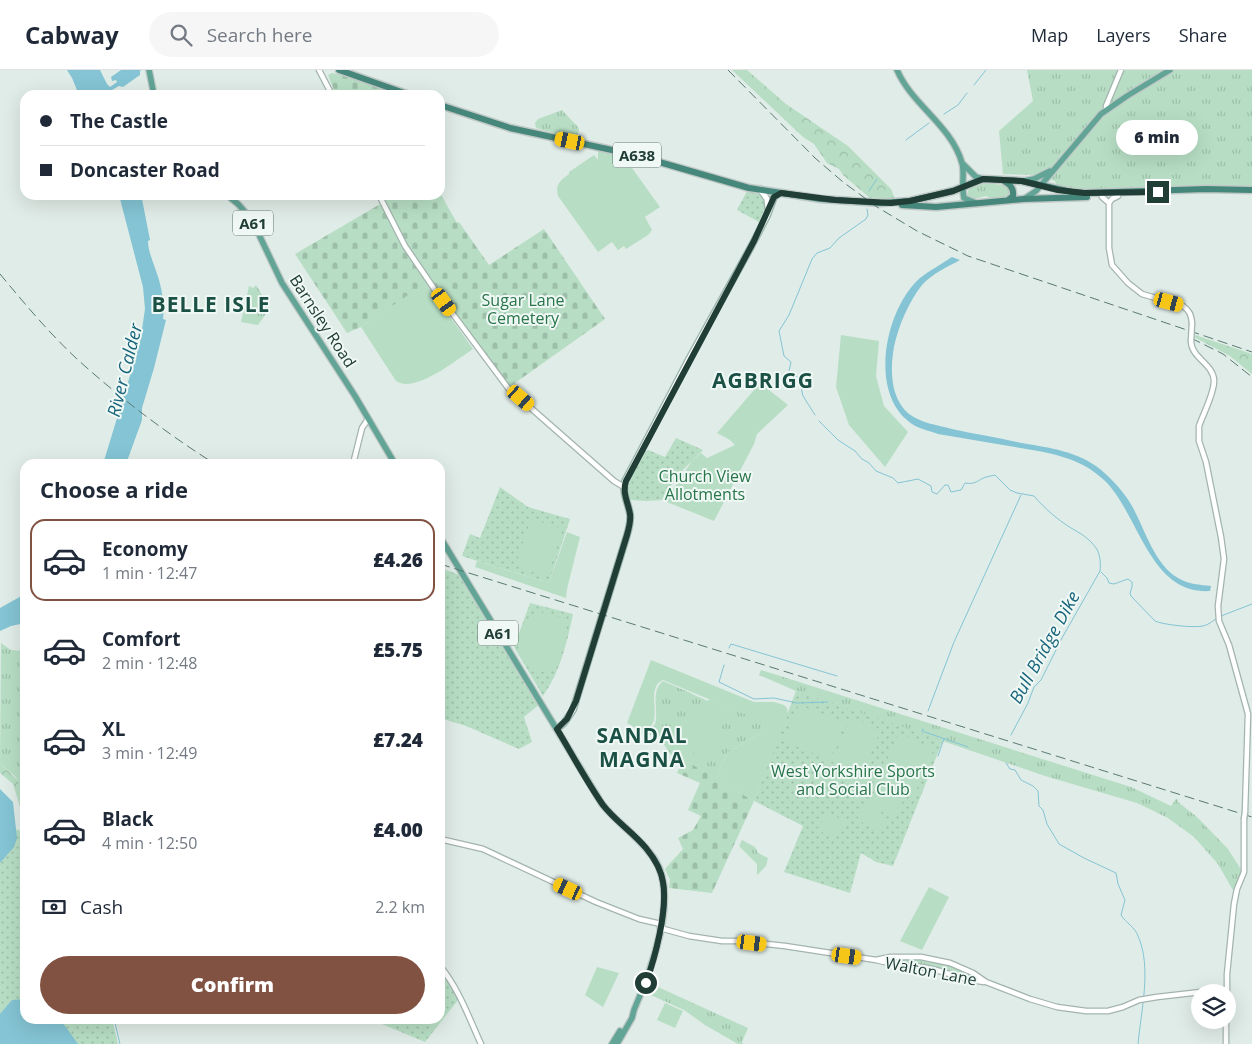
<!DOCTYPE html>
<html lang="en">
<head>
<meta charset="utf-8">
<style>
  body { margin:0; font-family:"Open Sans",sans-serif; background:#f6f6f7; color:#1f2937; height:100vh; display:flex; flex-direction:column; font-size:19px; white-space:nowrap }
  * { box-sizing:border-box; margin:0 }
  p { font-size:16px; color:#747a83 }
  .icon { flex:none; width:28px; height:28px; fill:none; stroke:currentColor; stroke-width:2; stroke-linecap:round; stroke-linejoin:round }
  .map { position:relative; flex:1; overflow:hidden }
  .side { position:absolute; left:20px; top:389px; width:425px; height:565px; display:flex; flex-direction:column; background:#fff; border-radius:15px; box-shadow:0 5px 20px #0002 }
  .side>* { flex:none }
  .guide { position:absolute; left:20px; top:20px; width:425px; height:110px; border-radius:15px; box-shadow:0 5px 20px #0002; display:grid; align-content:center; height:110px; padding:0 20px; background:#fff }
  .tools { position:absolute; left:1191px; top:914px; display:grid; gap:10px }
  .tools a { display:grid; place-items:center; width:45px; height:45px; border-radius:50%; background:#fff; box-shadow:0 5px 20px #0002; font-size:25px }
  .end { position:absolute; width:22px; height:22px; margin:-11px; border:6px solid #203d36; background:#fff; box-shadow:0 0 0 2px #fff }
  .from { border-radius:50% }
  .bubble { position:absolute; height:35px; border-radius:18px; background:#fff; box-shadow:0 5px 20px #0002; font-size:16px; font-weight:800; line-height:35px; text-align:center }
  .car { position:absolute; width:15px; height:30px; margin:-15px -8px; border-radius:6px; box-shadow:0 0 4px 1px #0007; background:linear-gradient(#f5c518 24%,#345 0 40%,#f5c518 0 76%,#345 0 86%,#f5c518 0) }
  .guide b { display:flex; align-items:center; gap:18px; height:48px; font-size:19px }
  .guide b+b { border-top:1px solid #e0e1e3 }
  .guide i { width:12px; height:12px; background:#1f2937 }
  ul { padding:0; list-style:none }
  li { display:flex; align-items:center; gap:15px; height:82px; margin:0 10px 8px; padding:0 10px; border:2px solid transparent; border-radius:15px }
  li div { flex:1 }
  li b { display:block; font-size:19px }
  li em { font-style:normal; font-weight:800 }
  li.selected { border-color:#815142 }
  li>.icon { width:45px; height:45px; stroke-width:1.5 }
  h2 { padding:0 20px; font-size:22px; line-height:60px }
  .pay { display:flex; align-items:center; gap:12px; height:55px; padding:0 20px; font-size:19px }
  .pay p { margin-inline-start:auto }
  .cta { display:flex; gap:10px; margin-top:auto; padding:10px 20px }
  .cta a { flex:1; height:58px; border-radius:30px; background:#815142; color:#fff; font-size:20px; font-weight:800; line-height:58px; text-align:center }
  header { display:flex; align-items:center; gap:30px; box-sizing:border-box; height:70px; padding:0 25px; background:#fff; border-bottom:1px solid #e0e1e3 }
  header strong { font-size:24px }
  nav { display:flex; gap:28px; margin-inline-start:auto; font-size:18px }
  .search { width:350px; height:45px; background:#f6f6f7; display:flex; align-items:center; gap:12px; box-sizing:border-box; padding:0 18px; border-radius:28px; color:#747a83; font-size:19px }
  .map>svg:first-child { display:block }
</style>
</head>
<body>
<header>
<strong>Cabway</strong>
<div class="search"><svg class="icon" aria-label="search" viewBox="0 0 24 24"><circle cx="10" cy="10" r="6"/><path d="M15 15l6 6"/></svg>Search here</div>
<nav><a>Map</a><a>Layers</a><a>Share</a></nav>
</header>
<div class="map">
<svg width="1252" height="974" viewBox="0 0 1252 974">
  <defs>
    <pattern id="grass-tufts" width="24" height="20" patternUnits="userSpaceOnUse" patternTransform="scale(1.25)"><rect width="24" height="20" fill="#b7dec4"/><path d="M3 7l-1-3M5 7V3M7 7l1-3M15 17l-1-3M17 17v-4M19 17l1-3" fill="none" stroke="#9dbfa9"/></pattern>
    <pattern id="forest-crowns" width="20" height="18" patternUnits="userSpaceOnUse" patternTransform="scale(1.25)"><rect width="20" height="18" fill="#b7dec4"/><path d="M2 6a3 3 0 1 1 6 0M12 15a3 3 0 1 1 6 0" fill="none" stroke="#9dbfa9"/></pattern>
    <pattern id="cemetery-stones" width="16" height="16" patternUnits="userSpaceOnUse" patternTransform="scale(1.25)"><rect width="16" height="16" fill="#b7dec4"/><path d="M2 7V4a2 2 0 0 1 4 0v3zM10 15v-3a2 2 0 0 1 4 0v3z" fill="#9dbfa9"/></pattern>
    <pattern id="park-dots" width="8" height="8" patternUnits="userSpaceOnUse" patternTransform="scale(1.25)"><rect width="8" height="8" fill="#b7dec4"/><path d="M2 2h.1M6 6h.1" fill="none" stroke="#9dbfa9" stroke-width="1.8" stroke-linecap="round"/></pattern>
  </defs>
  <rect width="100%" height="100%" fill="#e0ece7"/>
  <path fill="url(#grass-tufts)" d="M 1027,0 L 1252,0 L 1252,119 L 1084,123 L 1057,116 L 1055,111 L 1037,105 L 1003,104 L 999,61 L 1033,31 Z
    M 562,40 L 578,57 L 579,60 L 576,69 L 536,58 L 535,53 L 538,49 Z
    M 986,113 L 1008,116 L 1011,118 L 1009,127 L 990,128 L 986,126 L 974,129 L 967,125 L 969,118 L 975,115 Z
    M 256,215 L 270,238 L 258,255 L 241,252 L 249,216 L 253,218 Z
    M 1,573 L 11,580 L 25,581 L 25,722 L 15,706 L 0,694 Z
    M 761,600 L 1131,717 L 1171,736 L 1176,729 L 1178,730 L 1178,732 L 1197,747 L 1228,779 L 1242,801 L 1234,822 L 1218,794 L 1194,767 L 1168,748 L 1137,733 L 1045,706 L 796,621 L 759,605 Z
    M 663,611 L 691,623 L 692,624 L 708,631 L 709,629 L 765,652 L 768,654 L 768,659 L 727,683 L 716,709 L 688,692 L 681,694 L 679,697 L 659,667 L 656,668 L 653,665 L 643,665 L 639,661 L 649,660 L 655,654 C 659,641 650,621 663,611 Z
    M 742,770 L 755,777 L 758,783 L 768,788 L 766,796 L 757,805 L 757,794 L 739,776 Z
    M 921,887 L 950,893 L 986,912 L 947,902 L 876,890 Z
    M 647,912 L 748,958 L 742,972 L 743,974 L 738,974 L 705,955 L 684,940 L 642,921 Z"/>
  <path fill="url(#forest-crowns)" d="M 732,0 L 747,0 L 786,34 L 848,76 L 891,119 L 895,129 L 871,129 L 843,105 L 839,99 L 827,93 L 814,74 L 803,67 Z
    M 1195,265 L 1252,284 L 1252,304 L 1230,286 L 1194,267 Z
    M 0,694 C 19,710 25,715 25,740 L 21,740 L 13,714 L 0,703 Z"/>
  <path fill="url(#cemetery-stones)" d="M 346,1 L 391,18 L 394,25 L 336,25 L 328,5 L 332,3 L 341,5 Z
    M 440,123 L 457,153 L 459,152 L 489,195 L 544,159 L 605,249 L 508,318 L 429,212 L 361,257 L 347,263 L 295,184 L 382,133 L 379,125 L 440,125 Z
    M 688,692 L 754,731 L 712,823 L 669,818 L 670,810 L 665,799 L 683,779 L 678,768 L 693,760 L 701,746 L 688,740 L 700,713 L 677,703 L 681,694 Z"/>
  <path fill="url(#park-dots)" d="M 747,121 L 758,123 L 766,135 L 759,152 L 737,140 Z
    M 676,368 L 703,380 L 678,405 L 662,430 L 646,431 L 631,430 L 627,425 C 628,415 631,405 636,397 C 640,391 643,388 644,382 L 648,380 L 665,387 Z
    M 500,417 L 528,437 L 570,449 L 549,513 L 462,486 L 470,464 L 480,468 Z
    M 440,498 L 463,506 L 541,633 L 524,647 L 532,672 L 519,679 L 466,656 L 440,648 Z
    M 530,533 L 573,544 C 567,573 560,602 543,626 L 514,577 Z
    M 796,621 L 943,670 L 893,796 L 876,792 L 861,783 L 850,823 L 784,802 L 803,756 L 754,731 Z
    M 8,757 L 25,762 L 25,949 L 112,949 L 118,974 L 0,974 L 0,778 Z
    M 440,899 L 458,930 L 425,972 L 370,949 L 440,949 Z"/>
  <path fill="#b7dec4" d="M 598,80 L 622,84 L 660,137 L 645,147 L 652,160 L 648,165 L 626,179 L 624,176 L 618,180 L 612,172 L 598,182 L 558,126 C 555,114 560,111 569,104 L 569,102 L 594,85 L 598,90 Z
    M 426,213 L 473,279 C 456,290 415,324 396,311 L 361,257 Z
    M 841,265 L 879,271 L 876,306 L 884,336 L 908,362 L 885,397 L 849,355 L 836,317 Z
    M 760,313 L 788,335 L 757,364 L 754,374 L 714,451 L 662,430 L 667,428 L 692,391 L 701,383 L 707,388 L 735,375 L 730,370 L 717,363 Z
    M 531,449 L 563,459 L 547,507 L 515,496 Z
    M 567,462 L 580,467 L 567,519 L 566,528 L 475,497 L 477,491 L 549,513 Z
    M 538,542 C 550,543 559,545 567,555 C 567,566 561,593 550,599 C 545,602 540,602 534,602 C 521,590 513,577 521,559 C 525,551 529,546 538,542 Z
    M 651,590 L 754,632 L 774,632 L 784,635 L 787,638 L 788,645 L 754,731 L 716,709 L 727,683 L 766,660 L 768,657 L 768,654 L 663,610 C 643,619 666,652 645,660 L 637,659 L 627,653 Z
    M 695,634 L 726,645 L 711,689 L 679,678 Z
    M 799,635 L 845,652 L 830,690 L 783,671 Z
    M 851,647 L 881,660 L 862,704 L 832,692 Z
    M 899,663 L 934,679 L 913,728 L 877,712 Z
    M 854,704 L 871,716 L 860,733 L 843,721 Z
    M 880,715 L 903,731 L 891,748 L 868,732 Z
    M 868,733 L 888,749 L 878,763 L 857,749 Z
    M 829,742 L 846,753 L 834,770 L 817,759 Z
    M 929,817 L 949,827 L 922,880 L 900,871 Z
    M 597,897 L 619,903 L 603,937 L 585,925 Z
    M 665,933 L 683,941 L 675,958 L 657,950 Z"/>
  <path fill="#84c4d4" d="M 67,0 L 100,0 L 107,14 L 110,17 L 117,12 L 116,10 L 112,11 L 111,7 L 121,0 L 141,0 L 140,1 L 140,5 L 123,17 L 119,16 L 112,20 L 114,25 L 79,25 L 72,8 Z
    M 119,125 L 140,125 L 142,129 L 150,170 L 148,171 C 148,180 152,189 155,198 C 161,214 165,232 163,249 L 166,250 L 154,298 L 142,338 L 142,350 L 126,394 L 103,394 L 140,273 L 145,239 L 143,217 Z
    M 952,187 L 960,190 C 947,197 932,204 922,215 C 909,231 898,257 894,277 C 890,299 890,328 909,344 C 921,353 937,355 952,359 C 975,364 999,368 1022,373 C 1050,378 1077,381 1100,399 C 1112,409 1124,422 1132,436 C 1145,459 1154,494 1178,508 C 1188,514 1200,515 1211,516 L 1210,521 C 1149,525 1139,443 1104,410 C 1078,385 1043,382 1009,376 C 985,372 962,368 938,364 C 927,360 915,358 907,350 C 869,318 886,238 920,208 C 930,200 942,194 952,187 Z
    M 25,524 L 25,553 L 11,556 L 0,561 L 0,538 Z
    M 0,719 L 13,732 L 17,768 L 14,777 L 0,793 Z
    M 25,929 L 25,949 L 60,949 L 78,974 L 0,974 L 0,944 L 12,930 Z"/>
  <g fill="none" stroke-linecap="round" stroke-linejoin="round">
    <path stroke="#84c4d4" stroke-width="1" d="M 974,15 L 986,0
      M 944,44 L 958,35 L 967,23
      M 906,70 L 929,53
      M 869,121 L 877,109
      M 815,345 L 803,326 L 799,308 L 789,301 L 791,292 L 784,286 L 779,261 L 789,245 L 812,189 L 817,183 L 830,178 L 839,168 L 866,149 L 868,145 L 867,139
      M 819,351 L 838,370 L 855,381 L 862,389 L 869,393 L 876,401 L 893,408 L 898,413 L 918,409 L 931,416 L 932,422 L 937,424 L 945,415 L 948,415 L 951,422 L 961,420 L 965,413 C 975,415 978,410 986,407 C 989,406 992,406 995,405 L 1010,420 L 1017,423 L 1034,426 C 1044,438 1058,450 1071,458 C 1080,463 1090,469 1096,478 C 1100,483 1101,494 1100,501 L 1062,568 L 1041,610 L 1034,617 L 1028,633 L 1011,665
      M 1101,502 L 1107,508 L 1109,513 L 1114,514 L 1128,509 L 1132,512 L 1132,517 L 1130,523 L 1131,526 L 1155,551 C 1164,555 1194,558 1203,556 C 1208,555 1213,551 1217,548
      M 1221,546 L 1252,534
      M 729,578 L 731,574 L 837,606
      M 724,595 L 719,612 L 754,629 L 774,628 L 797,633 L 828,632
      M 928,641 L 954,572 L 1021,425
      M 923,659 L 922,661 L 968,677
      M 938,686 L 944,669
      M 1006,693 L 1010,699 L 1015,700 L 1021,710 L 1033,716 L 1038,721 L 1039,736 L 1043,740 L 1047,754 L 1059,774 L 1084,788 L 1116,803 L 1118,814 L 1125,830 L 1121,845 C 1126,853 1135,857 1138,866 C 1152,897 1141,941 1138,974
      M 114,949 L 120,974"/>
    <g stroke="#a3b4ae" stroke-width="7">
      <path id="tertiary" d="M 319,0 L 332,25
        M 1107,40 L 1106,36 L 1121,0
        M 379,125 L 405,176 L 435,220 L 508,318 L 614,411 L 624,417
        M 1118,126 L 1112,129 L 1109,133 L 1109,178 L 1112,195 L 1128,213 L 1142,224 L 1183,236 C 1190,241 1191,245 1192,253
        M 1102,127 L 1109,133
        M 1191,271 C 1191,288 1214,294 1214,311 C 1214,324 1203,344 1199,356 L 1199,371 L 1206,392 L 1221,467 L 1224,489 L 1218,536 L 1219,551 L 1229,575 L 1248,644 L 1245,742
        M 353,394 L 362,358 L 368,349
        M 440,769 L 483,779 L 596,832 L 639,849 L 661,854
        M 660,858 L 689,866 L 722,871 L 740,871 L 785,876 L 876,890 C 893,895 910,895 927,898 C 946,902 965,910 984,912
        M 876,890 L 890,887 L 921,887 L 950,893 L 973,903 L 986,912 L 1030,929 L 1057,937 L 1086,941 L 1108,941 L 1123,937 L 1139,930 L 1157,927 L 1227,919
        M 440,896 C 459,919 469,948 481,974
        M 1227,922 L 1227,904 L 1234,834 L 1237,819 L 1244,802 L 1244,749
        M 1226,974 L 1226,950"/>
    </g>
    <g stroke="#9eb8b0" stroke-width="8">
      <path id="secondary" d="M 760,119 L 767,129 L 768,138
        M 557,659 L 564,653 L 573,640 L 627,465 C 629,458 631,451 630,444 C 628,432 622,424 625,411 L 689,289 L 752,175 L 767,146 L 774,127 L 780,123"/>
    </g>
    <g stroke="#c1c9c7" stroke-width="8">
      <path id="primary" d="M 149,0 L 154,25
        M 897,0 C 912,35 951,55 962,93 C 965,104 961,116 964,128 L 976,133
        M 962,93 L 976,107 L 983,109
        M 1024,111 L 1034,109 L 1050,101
        M 227,125 L 238,134 L 252,150 L 282,213 L 355,326 L 395,394
        M 1024,129 L 1036,121 L 1101,44 L 1127,26 L 1170,0
        M 440,467 L 602,734 C 618,754 641,768 655,790 C 679,827 650,903 634,940 L 632,948 L 617,974
        M 612,974 L 620,961"/>
    </g>
    <g stroke="#c1c9c7" stroke-width="9">
      <path id="trunk" d="M 339,0 L 410,25
        M 440,35 L 510,58 L 635,85 L 749,118 L 821,129 L 881,133 L 910,131 L 953,121 L 983,109 L 1022,111 L 1072,122 L 1084,123 L 1206,119 L 1252,120
        M 1002,110 C 1009,114 1014,117 1013,126 L 1008,130
        M 902,135 L 936,137 L 1024,129 L 1087,127"/>
    </g>
    <use href="#tertiary" stroke="#fff" stroke-width="4.5"/>
    <use href="#secondary" stroke="#fff" stroke-width="5"/>
    <use href="#primary" stroke="#62a496" stroke-width="5.5"/>
    <use href="#trunk" stroke="#46877b" stroke-width="6"/>
    <path stroke="#5a7972" stroke-width="1" stroke-dasharray="10 5" stroke-linecap="butt" d="M 728,0 L 815,88 L 843,112 L 877,137 L 917,161 L 968,186 L 1252,282
      M 0,204 C 24,233 49,263 77,289 C 120,328 166,363 215,394
      M 1191,268 L 1223,284 L 1252,307
      M 440,494 L 1252,747"/>
    <g stroke="#a3b4ae" stroke-width="7" stroke-linecap="butt">
      <path id="tertiary-bridge" d="M 1191,271 L 1192,253
        M 1244,749 L 1245,742"/>
    </g>
    <use href="#tertiary-bridge" stroke="#fff" stroke-width="4.5"/>
  </g>
  <g fill="none" stroke-linecap="round" stroke-linejoin="round">
    <path stroke="#203d36" stroke-width="6" d="M 646,913 C 655,888 668,839 663,812 C 661,799 654,788 646,778 C 633,762 615,751 603,735 C 586,711 572,684 557,659 L 567,649 L 576,631 L 627,465 C 629,458 631,451 630,444 C 628,432 622,423 626,411 L 754,171 L 774,127 L 781,123 L 835,130 L 891,133 L 910,131 L 953,121 L 983,109 L 1022,111 L 1058,120 L 1084,123 L 1158,122"/>
  </g>
  <g text-anchor="middle" dominant-baseline="central" stroke-width="4" stroke-linejoin="round" paint-order="stroke">
    <g fill="#f0f8f5" stroke="#5e756f" stroke-width="1">
      <rect x="613" y="72.5" width="48" height="25" rx="4"/>
      <rect x="233" y="140.5" width="40" height="25" rx="4"/>
      <rect x="478" y="550.5" width="40" height="25" rx="4"/>
    </g>
    <g font-size="15" font-weight="bold" fill="#203d36">
      <text x="637" y="85">A638</text>
      <text x="253" y="153">A61</text>
      <text x="498" y="563">A61</text>
    </g>
    <g font-size="16" fill="#28754a" stroke="#f0f8f5">
      <text x="523" y="230">Sugar Lane<tspan x="523" dy="18">Cemetery</tspan></text>
      <text x="705" y="406">Church View<tspan x="705" dy="18">Allotments</tspan></text>
      <text x="853" y="701">West Yorkshire Sports<tspan x="853" dy="18">and Social Club</tspan></text>
    </g>
    <g font-size="16" fill="#203d36" stroke="#f0f8f5">
      <text transform="translate(323 251) rotate(57)">Barnsley Road</text>
      <text transform="translate(931 901) rotate(11)">Walton Lane</text>
    </g>
    <g font-size="18" font-style="italic" fill="#17657b" stroke="#f0f8f5">
      <text transform="translate(124 300) rotate(-76)">River Calder</text>
      <text transform="translate(1044 577) rotate(-61)">Bull Bridge Dike</text>
    </g>
    <g font-size="21" font-weight="bold" letter-spacing="1" fill="#1b5045" stroke="#f0f8f5">
      <text x="211" y="234">BELLE ISLE</text>
      <text x="763" y="310">AGBRIGG</text>
      <text x="642" y="665">SANDAL<tspan x="642" dy="24">MAGNA</tspan></text>
    </g>
  </g>
</svg>
<div class="tools">
<a><svg class="icon" aria-label="layers" viewBox="0 0 24 24"><path d="M12 4l9 5-9 5-9-5zM3 14l9 5 9-5"/></svg></a>
</div>
<i class="end from" style="left:646px;top:913px"></i>
<i class="end" style="left:1158px;top:122px"></i>
<div class="bubble" style="left:1116px;top:50px;width:82px">6 min</div>
<i class="car" style="left:570px;top:71px;rotate:282deg"></i>
<i class="car" style="left:444px;top:232px;rotate:144deg"></i>
<i class="car" style="left:1169px;top:232px;rotate:105deg"></i>
<i class="car" style="left:521px;top:328px;rotate:131deg"></i>
<i class="car" style="left:568px;top:819px;rotate:295deg"></i>
<i class="car" style="left:752px;top:873px;rotate:97deg"></i>
<i class="car" style="left:847px;top:886px;rotate:98deg"></i>
<div class="guide">
<b><i class="from"></i>The Castle</b>
<b><i></i>Doncaster Road</b>
</div>
<section class="side">
<h2>Choose a ride</h2>
<ul>
<li class="selected"><svg class="icon" aria-label="car" viewBox="0 0 24 24"><path d="M5 17H2v-5l4-1 3-4h7l3 4 3 1v5h-3M9 17h6M6 11h13"/><circle cx="7" cy="17" r="2"/><circle cx="17" cy="17" r="2"/></svg><div><b>Economy</b><p>1 min · 12:47</p></div><em>£4.26</em></li>
<li><svg class="icon" aria-label="car" viewBox="0 0 24 24"><path d="M5 17H2v-5l4-1 3-4h7l3 4 3 1v5h-3M9 17h6M6 11h13"/><circle cx="7" cy="17" r="2"/><circle cx="17" cy="17" r="2"/></svg><div><b>Comfort</b><p>2 min · 12:48</p></div><em>£5.75</em></li>
<li><svg class="icon" aria-label="car" viewBox="0 0 24 24"><path d="M5 17H2v-5l4-1 3-4h7l3 4 3 1v5h-3M9 17h6M6 11h13"/><circle cx="7" cy="17" r="2"/><circle cx="17" cy="17" r="2"/></svg><div><b>XL</b><p>3 min · 12:49</p></div><em>£7.24</em></li>
<li><svg class="icon" aria-label="car" viewBox="0 0 24 24"><path d="M5 17H2v-5l4-1 3-4h7l3 4 3 1v5h-3M9 17h6M6 11h13"/><circle cx="7" cy="17" r="2"/><circle cx="17" cy="17" r="2"/></svg><div><b>Black</b><p>4 min · 12:50</p></div><em>£4.00</em></li>
</ul>
<div class="pay"><svg class="icon" aria-label="cash" viewBox="0 0 24 24"><path d="M3 7h18v10H3z"/><circle cx="12" cy="12" r="2"/></svg>Cash<p>2.2 km</p></div>
<div class="cta"><a>Confirm</a></div>
</section>
</div>
</body>
</html>
